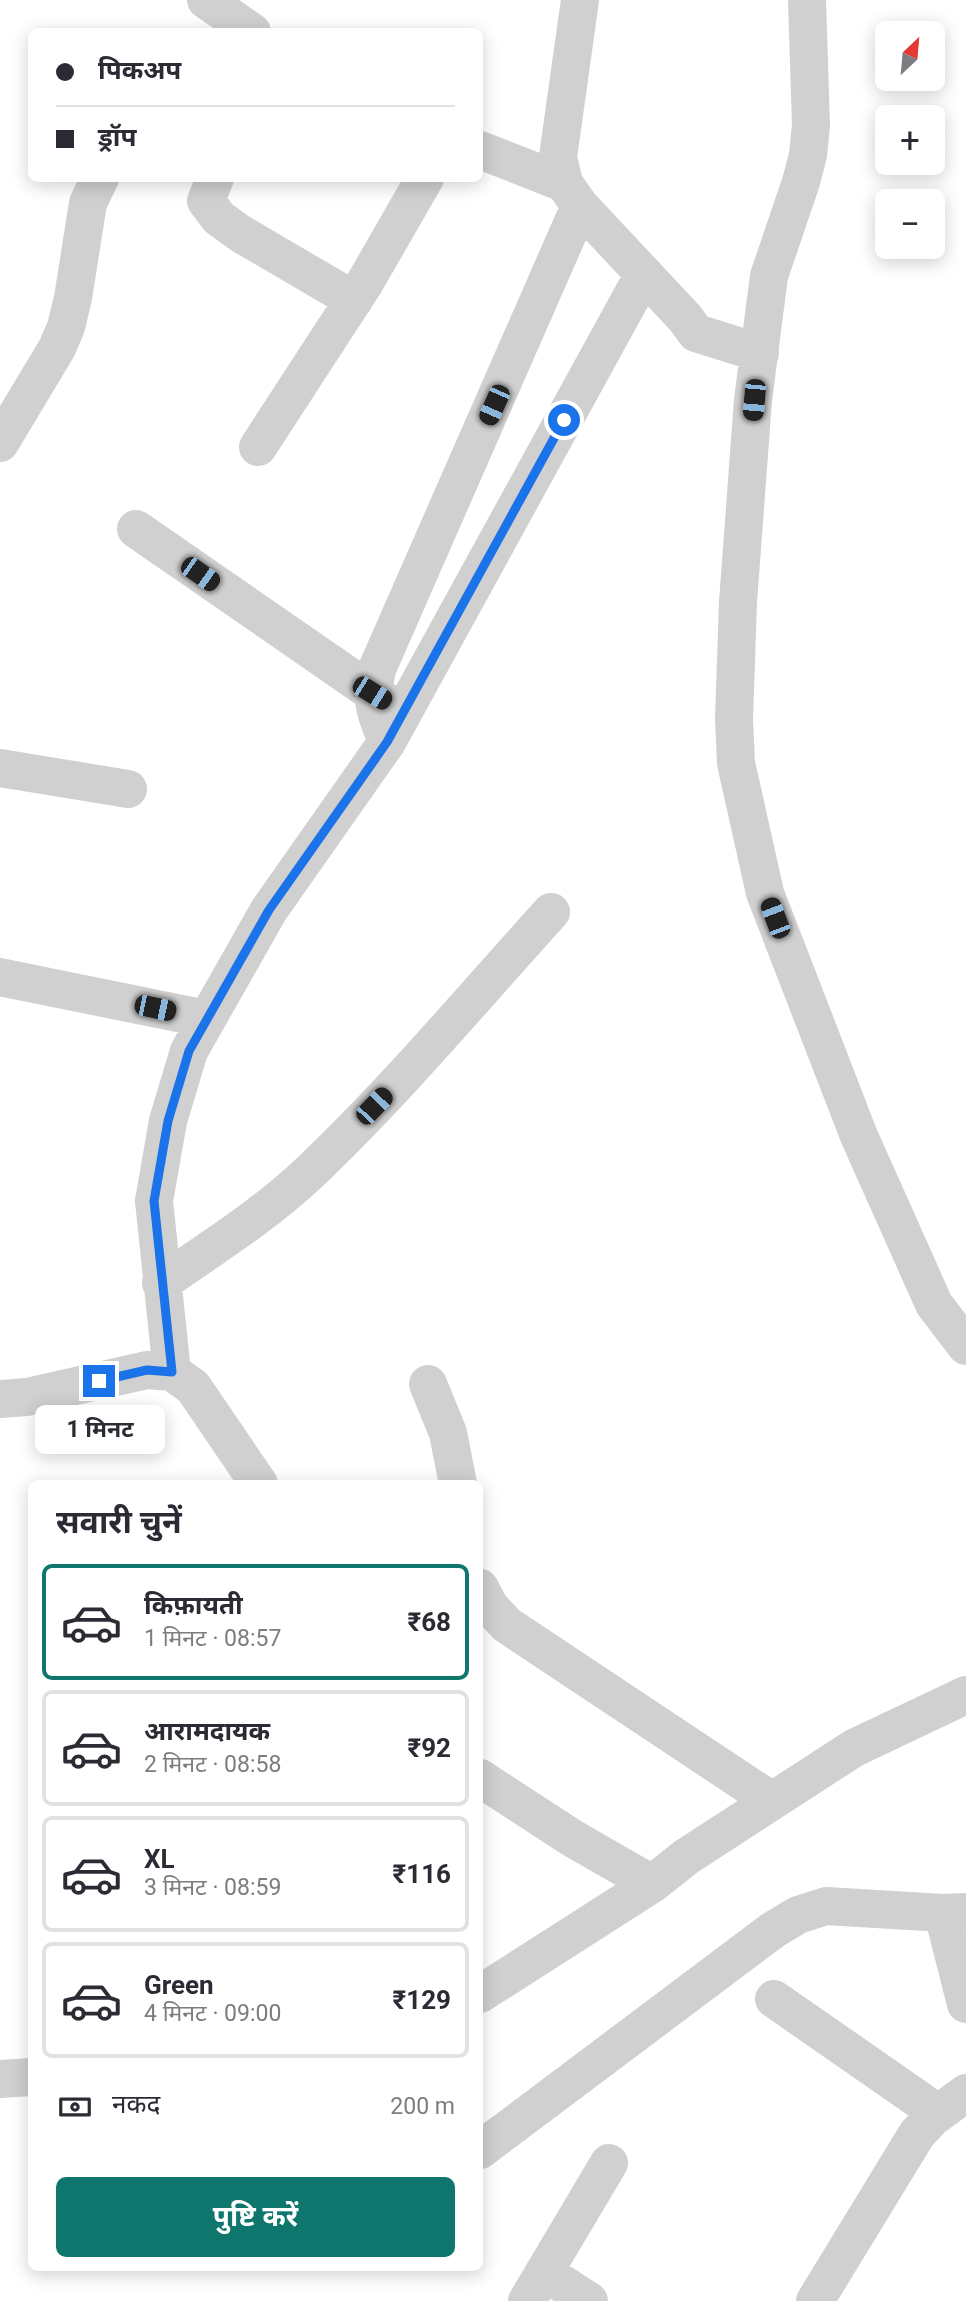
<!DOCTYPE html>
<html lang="hi">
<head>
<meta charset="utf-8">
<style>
  body { margin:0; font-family:Roboto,"Noto Sans Devanagari",sans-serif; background:#f2f2f3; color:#2b2b33; height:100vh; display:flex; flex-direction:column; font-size:26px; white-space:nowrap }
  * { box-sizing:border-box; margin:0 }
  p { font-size:23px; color:#7c7c81 }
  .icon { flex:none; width:38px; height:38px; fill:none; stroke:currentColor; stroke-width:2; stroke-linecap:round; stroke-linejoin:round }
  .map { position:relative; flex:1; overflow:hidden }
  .sheet { position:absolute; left:28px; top:1480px; width:455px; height:791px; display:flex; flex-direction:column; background:#fff; border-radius:10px; box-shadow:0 4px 18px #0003 }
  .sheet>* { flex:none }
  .banner { position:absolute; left:28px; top:28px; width:455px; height:154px; border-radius:10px; box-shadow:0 4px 18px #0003; display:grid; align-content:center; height:154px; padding:0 28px; background:#fff }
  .needle { width:46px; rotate:26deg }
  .fabs { position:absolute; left:875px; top:21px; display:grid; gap:14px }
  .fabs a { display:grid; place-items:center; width:70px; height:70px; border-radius:10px; background:#fff; box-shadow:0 4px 18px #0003; font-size:35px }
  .end { position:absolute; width:32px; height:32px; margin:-16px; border:9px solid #1a73e8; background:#fff; box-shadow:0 0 0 4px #fff }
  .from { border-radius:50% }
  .bubble { position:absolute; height:49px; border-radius:10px; background:#fff; box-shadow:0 4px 18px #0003; font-size:23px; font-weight:700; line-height:49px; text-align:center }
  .car { position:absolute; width:21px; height:42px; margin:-21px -10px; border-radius:9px; box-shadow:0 0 5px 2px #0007; background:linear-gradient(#222 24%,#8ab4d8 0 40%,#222 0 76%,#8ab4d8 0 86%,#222 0) }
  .banner b { display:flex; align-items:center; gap:24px; height:66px; font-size:26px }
  .banner b+b { border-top:2px solid #e1e1e2 }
  .banner i { width:18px; height:18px; background:#2b2b33 }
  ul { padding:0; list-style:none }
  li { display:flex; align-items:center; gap:21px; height:116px; margin:0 14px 10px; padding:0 14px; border:4px solid #e1e1e2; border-radius:10px }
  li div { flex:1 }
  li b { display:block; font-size:26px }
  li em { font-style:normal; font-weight:700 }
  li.current { border-color:#0f766e }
  li>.icon { width:63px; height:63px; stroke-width:1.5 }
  h2 { padding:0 28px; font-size:32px; line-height:84px }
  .pay { display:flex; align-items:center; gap:18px; height:77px; padding:0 28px; font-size:26px }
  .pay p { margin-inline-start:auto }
  .action { display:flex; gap:14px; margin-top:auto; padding:14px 28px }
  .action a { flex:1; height:80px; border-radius:10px; background:#0f766e; color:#fff; font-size:28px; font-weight:700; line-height:80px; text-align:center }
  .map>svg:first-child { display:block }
</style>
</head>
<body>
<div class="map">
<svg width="966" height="2301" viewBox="0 0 966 2301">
  <rect width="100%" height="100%" fill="#fff"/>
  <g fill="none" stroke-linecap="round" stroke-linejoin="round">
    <path stroke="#d0d0d0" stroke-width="38" d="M 206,0 L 252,32
      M 580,0 L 558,157 L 564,183 L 580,206 L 685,318 L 696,333 L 760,353
      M 807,0 L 811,125 L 808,155 L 801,182 L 769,276 L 753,400 L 738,602 L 734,719 L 736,763 L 765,893 L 859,1136 L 934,1304 L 966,1346
      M 480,150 L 564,183
      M 215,178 L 206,201 L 219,218 L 241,234 L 354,300
      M 0,443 L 57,348 L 66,327 L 73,298 L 88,203 L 100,178
      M 258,447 L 364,284 L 425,178
      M 136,529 L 392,706
      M 387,742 C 375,711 370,703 377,669 L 580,206
      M 0,768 L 128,789
      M 0,977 L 207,1019
      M 161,1283 C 212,1248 266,1214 311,1171 C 396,1090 472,999 551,912
      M 172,1372 L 154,1201 L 168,1121 L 189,1051 L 269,910 L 387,742 L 644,274
      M 428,1384 L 448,1433 L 458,1484
      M 0,1399 L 27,1397 L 147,1370 L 172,1372 L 193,1387 L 259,1484
      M 480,1588 L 490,1607 L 507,1625 L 772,1801
      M 480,1778 L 572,1838 L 652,1884
      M 943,1913 L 966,2004
      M 480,1994 L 652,1884 L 686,1857 L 854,1748 L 966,1695
      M 774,1999 L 938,2113
      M 0,2079 L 32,2077
      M 480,2150 L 773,1930 L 798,1915 L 826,1906 L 943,1913 L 966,1912
      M 544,2272 L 589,2301
      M 527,2301 L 609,2163
      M 815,2301 L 917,2134 L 932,2118 L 966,2093"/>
  </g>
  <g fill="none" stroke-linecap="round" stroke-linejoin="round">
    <path stroke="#1a73e8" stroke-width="9" d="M 99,1381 L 147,1370 L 172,1372 L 154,1201 L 168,1121 L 189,1051 L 269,910 L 387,742 L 564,420"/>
  </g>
</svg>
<div class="fabs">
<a><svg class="needle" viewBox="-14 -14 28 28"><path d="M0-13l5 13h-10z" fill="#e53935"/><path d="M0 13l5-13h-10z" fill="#7c7c81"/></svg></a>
<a>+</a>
<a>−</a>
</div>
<i class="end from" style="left:564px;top:420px"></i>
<i class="end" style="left:99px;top:1381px"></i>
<div class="bubble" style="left:35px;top:1405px;width:130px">1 मिनट</div>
<i class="car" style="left:754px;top:400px;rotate:185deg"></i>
<i class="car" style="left:494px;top:405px;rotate:204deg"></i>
<i class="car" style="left:200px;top:574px;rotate:125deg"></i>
<i class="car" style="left:372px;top:693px;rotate:122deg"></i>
<i class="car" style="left:775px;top:918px;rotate:339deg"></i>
<i class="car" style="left:155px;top:1008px;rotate:102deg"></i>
<i class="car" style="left:374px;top:1106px;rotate:44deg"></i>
<div class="banner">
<b><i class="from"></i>पिकअप</b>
<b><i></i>ड्रॉप</b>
</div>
<section class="sheet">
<h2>सवारी चुनें</h2>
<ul>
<li class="current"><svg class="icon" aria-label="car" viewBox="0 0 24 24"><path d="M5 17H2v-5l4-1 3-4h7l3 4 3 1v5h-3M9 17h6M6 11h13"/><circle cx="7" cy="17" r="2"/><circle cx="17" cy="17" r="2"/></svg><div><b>किफ़ायती</b><p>1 मिनट · 08:57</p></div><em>₹68</em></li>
<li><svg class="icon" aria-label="car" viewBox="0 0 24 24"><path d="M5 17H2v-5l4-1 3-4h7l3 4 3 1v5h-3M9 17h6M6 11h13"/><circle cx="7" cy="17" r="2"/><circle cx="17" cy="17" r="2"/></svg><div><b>आरामदायक</b><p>2 मिनट · 08:58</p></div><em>₹92</em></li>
<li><svg class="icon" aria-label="car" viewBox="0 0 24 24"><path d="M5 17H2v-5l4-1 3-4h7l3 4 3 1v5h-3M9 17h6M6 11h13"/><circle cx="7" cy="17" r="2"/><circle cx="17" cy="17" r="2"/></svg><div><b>XL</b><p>3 मिनट · 08:59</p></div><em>₹116</em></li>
<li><svg class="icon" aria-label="car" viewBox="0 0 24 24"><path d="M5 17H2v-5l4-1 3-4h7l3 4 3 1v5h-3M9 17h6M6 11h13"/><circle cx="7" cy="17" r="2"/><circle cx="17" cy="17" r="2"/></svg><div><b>Green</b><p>4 मिनट · 09:00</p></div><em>₹129</em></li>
</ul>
<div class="pay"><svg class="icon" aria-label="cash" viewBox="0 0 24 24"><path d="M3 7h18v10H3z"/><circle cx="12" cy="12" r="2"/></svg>नकद<p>200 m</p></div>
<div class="action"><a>पुष्टि करें</a></div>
</section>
</div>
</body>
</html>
